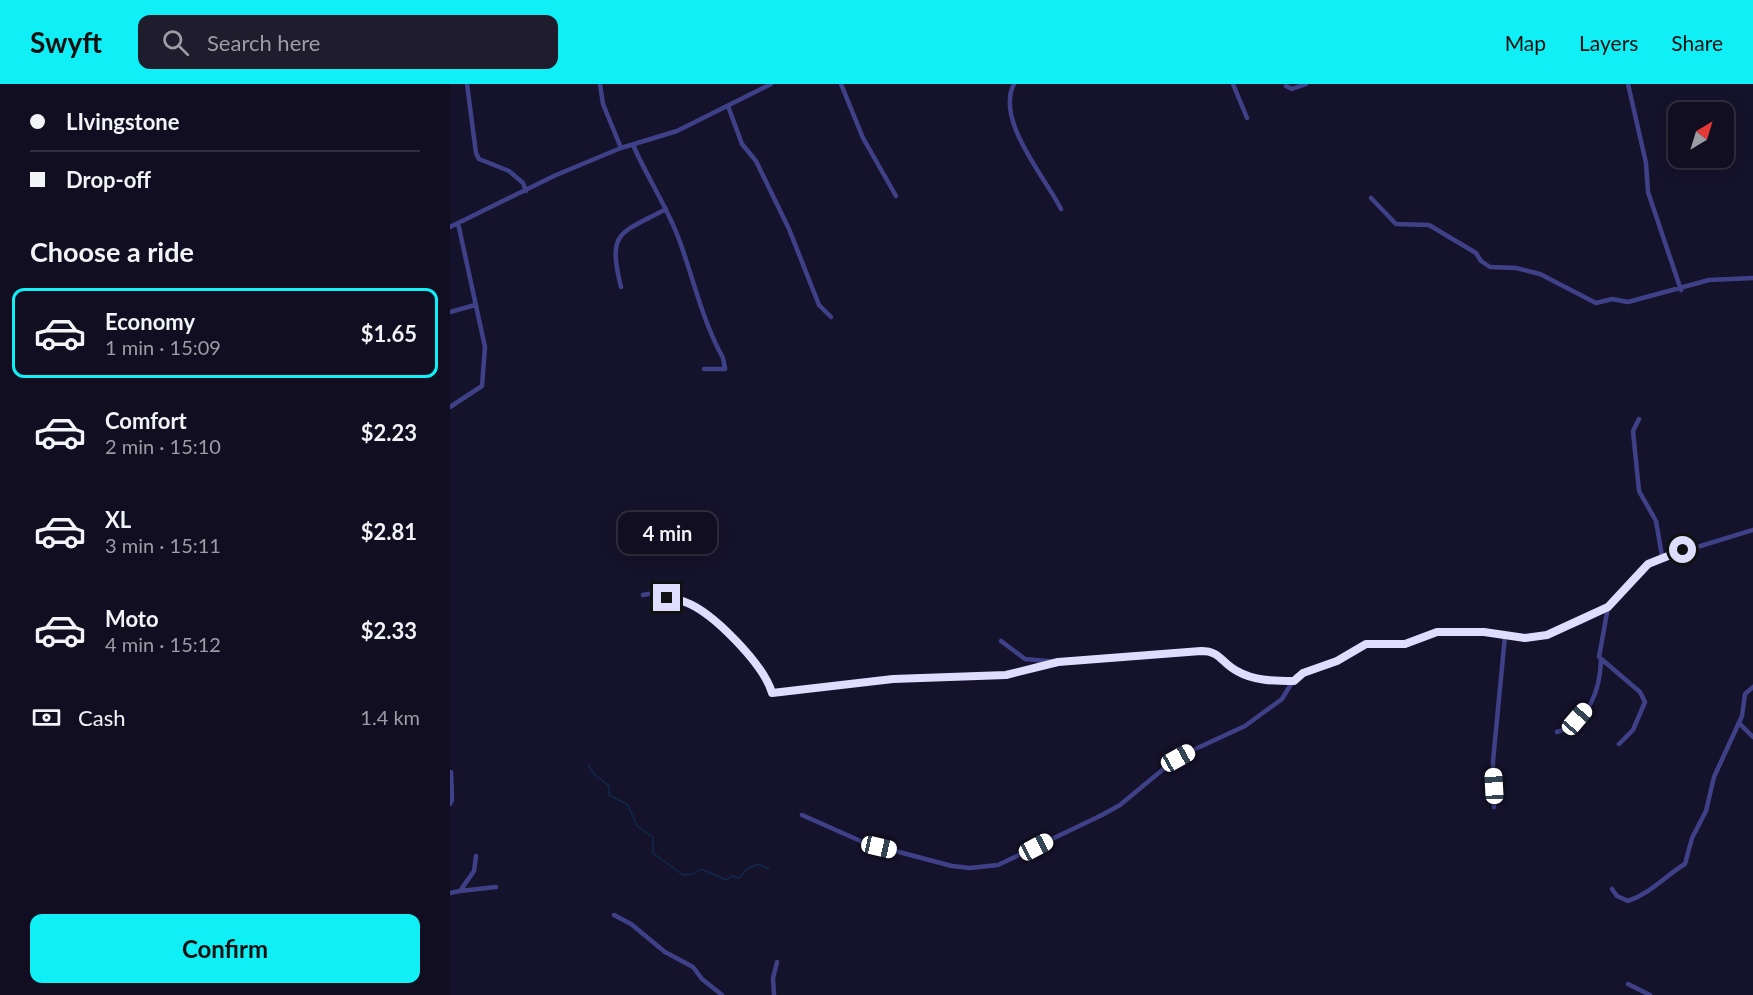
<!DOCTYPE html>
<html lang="en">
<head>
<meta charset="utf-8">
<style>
  body { margin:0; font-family:Lato,sans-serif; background:#1e1c2d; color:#f1f3f6; height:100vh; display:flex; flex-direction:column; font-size:22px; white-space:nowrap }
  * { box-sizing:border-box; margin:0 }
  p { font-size:20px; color:#9c9ca5 }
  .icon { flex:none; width:33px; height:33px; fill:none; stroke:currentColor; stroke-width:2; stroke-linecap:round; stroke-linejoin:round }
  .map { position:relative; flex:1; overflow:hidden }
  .drawer { display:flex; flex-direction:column; background:#100e20; width:450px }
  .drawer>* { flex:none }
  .banner { display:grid; align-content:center; height:132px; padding:0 30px; background:#100e20 }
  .needle { width:39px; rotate:38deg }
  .tools { position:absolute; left:1218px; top:18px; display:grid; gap:12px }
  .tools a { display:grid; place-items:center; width:66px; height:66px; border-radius:12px; background:#100e20; box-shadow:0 3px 15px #0003,0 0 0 2px #302e3e; font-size:30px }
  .end { position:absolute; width:27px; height:27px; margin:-14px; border:8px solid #dfddfe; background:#111; box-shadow:0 0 0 3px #111 }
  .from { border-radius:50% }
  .bubble { position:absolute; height:42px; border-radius:12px; background:#100e20; box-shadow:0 3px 15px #0003,0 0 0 2px #302e3e; font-size:20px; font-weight:700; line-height:42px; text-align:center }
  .car { position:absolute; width:18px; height:36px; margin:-18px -9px; border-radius:8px; box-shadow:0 0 4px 2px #0007; background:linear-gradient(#fff 24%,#345 0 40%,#fff 0 76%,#345 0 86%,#fff 0) }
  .banner b { display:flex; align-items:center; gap:21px; height:57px; font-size:22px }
  .banner b+b { border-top:2px solid #302e3e }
  .banner i { width:15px; height:15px; background:#f1f3f6 }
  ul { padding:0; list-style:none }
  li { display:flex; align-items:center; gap:18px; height:90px; margin:0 12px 9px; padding:0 18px; border:3px solid transparent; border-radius:12px }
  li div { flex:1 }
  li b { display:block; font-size:22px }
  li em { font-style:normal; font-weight:700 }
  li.selected { border-color:#11eff6 }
  li>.icon { width:54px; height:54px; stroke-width:1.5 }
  h2 { padding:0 30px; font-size:27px; line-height:72px }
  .pay { display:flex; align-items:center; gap:15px; height:66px; padding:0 30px; font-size:22px }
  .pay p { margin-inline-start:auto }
  .action { display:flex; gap:12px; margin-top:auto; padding:12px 30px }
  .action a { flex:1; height:69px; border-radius:12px; background:#11eff6; color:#111; font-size:24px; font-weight:700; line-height:69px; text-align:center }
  header { display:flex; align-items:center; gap:36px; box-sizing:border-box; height:84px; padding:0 30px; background:#11eff6; color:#111 }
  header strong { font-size:28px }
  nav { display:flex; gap:33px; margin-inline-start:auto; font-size:21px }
  .search { width:420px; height:54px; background:#1e1c2d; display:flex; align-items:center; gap:15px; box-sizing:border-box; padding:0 21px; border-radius:12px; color:#9c9ca5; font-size:22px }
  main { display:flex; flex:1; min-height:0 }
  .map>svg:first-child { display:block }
</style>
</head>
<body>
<header>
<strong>Swyft</strong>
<div class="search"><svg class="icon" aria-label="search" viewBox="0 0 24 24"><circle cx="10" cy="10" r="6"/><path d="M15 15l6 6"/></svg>Search here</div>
<nav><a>Map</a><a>Layers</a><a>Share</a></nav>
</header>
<main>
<section class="drawer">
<div class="banner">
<b><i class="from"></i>LIvingstone</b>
<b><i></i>Drop-off</b>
</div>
<h2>Choose a ride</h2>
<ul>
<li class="selected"><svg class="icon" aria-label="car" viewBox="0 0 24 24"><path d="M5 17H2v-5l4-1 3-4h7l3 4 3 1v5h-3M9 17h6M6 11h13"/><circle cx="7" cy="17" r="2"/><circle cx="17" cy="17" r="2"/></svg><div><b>Economy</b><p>1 min · 15:09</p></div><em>$1.65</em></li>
<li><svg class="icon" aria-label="car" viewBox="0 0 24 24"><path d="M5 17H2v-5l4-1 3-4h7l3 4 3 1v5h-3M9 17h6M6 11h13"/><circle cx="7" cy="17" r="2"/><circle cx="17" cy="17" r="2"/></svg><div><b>Comfort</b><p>2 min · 15:10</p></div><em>$2.23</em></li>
<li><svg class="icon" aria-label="car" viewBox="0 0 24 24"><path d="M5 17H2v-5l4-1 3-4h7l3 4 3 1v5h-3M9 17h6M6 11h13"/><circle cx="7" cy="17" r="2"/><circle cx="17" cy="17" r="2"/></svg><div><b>XL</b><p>3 min · 15:11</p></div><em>$2.81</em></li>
<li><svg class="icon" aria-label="car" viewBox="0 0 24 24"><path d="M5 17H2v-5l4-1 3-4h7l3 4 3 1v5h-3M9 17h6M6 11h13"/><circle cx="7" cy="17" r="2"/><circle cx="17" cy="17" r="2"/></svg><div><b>Moto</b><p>4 min · 15:12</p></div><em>$2.33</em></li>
</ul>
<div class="pay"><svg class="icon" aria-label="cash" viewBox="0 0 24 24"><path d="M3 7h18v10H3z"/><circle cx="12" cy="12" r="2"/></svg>Cash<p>1.4 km</p></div>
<div class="action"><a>Confirm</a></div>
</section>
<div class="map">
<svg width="1303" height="911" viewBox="0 0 1303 911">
  <rect width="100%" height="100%" fill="#15122b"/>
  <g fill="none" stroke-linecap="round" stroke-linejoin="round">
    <path stroke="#0f2a4d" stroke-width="1.5" d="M 138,681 L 144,690 L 159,702 L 159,711 L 178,721 L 187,742 L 203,753 L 203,769 L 233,791 L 244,790 L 251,785 L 276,796 L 282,792 L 289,794 L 297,785 L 308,780 L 319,785"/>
    <path stroke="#3f4188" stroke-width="4.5" d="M 17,0 L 26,69 L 29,75 L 59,87 L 73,99 L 76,107
      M 150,0 L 153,20 L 171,64
      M 391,0 L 413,54 L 446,112
      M 564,0 C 545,36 595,93 611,125
      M 783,0 L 797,34
      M 1178,0 L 1196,79 L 1198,108 L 1231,206
      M 836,2 L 842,5 L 856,0
      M 278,22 L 292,60 L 306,77 L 339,145 L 369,221 L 381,233
      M 184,63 C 198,95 218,124 230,158 C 244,197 253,238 273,274 L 275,285 L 254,285
      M 921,114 L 946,140 L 979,141 L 1026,169 L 1031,177 L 1040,183 L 1066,184 L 1090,190 L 1146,219 L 1162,215 L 1178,218 L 1259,196 L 1303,194
      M 0,143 L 106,91 L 171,64 L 227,47 L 321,0
      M 171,203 C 157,146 170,150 216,125
      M 0,228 L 25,221
      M 0,323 L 32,302 L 35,263 L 8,139
      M 1189,335 L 1183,347 L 1189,407 L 1206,437 L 1212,472
      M 193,511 C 235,500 311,572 322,609 L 443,595 L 556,591 L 608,578
      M 1158,523 L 1149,573 L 1190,608 L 1195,618 L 1183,646 L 1169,660
      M 551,557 L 575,575 L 608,578 L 762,567 L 785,586 L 798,592 L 844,597
      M 1289,639 L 1303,653
      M 1107,648 C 1139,637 1150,607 1151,576
      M 0,720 L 2,716 L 1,688
      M 1044,723 L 1043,677 L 1055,552
      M 352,731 L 415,759 L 502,782 L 520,784 L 548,781 L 652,731 L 670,721 L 728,673 L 795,642 L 832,615 L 846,592 L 887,577 L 916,560 L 955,560 L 987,548 L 1034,548 L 1075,554 L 1097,551 L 1131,538 L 1158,523 L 1205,476 L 1303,446
      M 1162,805 L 1167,812 L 1178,817 C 1201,809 1215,792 1235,780 L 1242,754 L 1256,727 L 1264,693 L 1292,632 L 1295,610 L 1303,603
      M 10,807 L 46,803
      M 0,809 L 10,807 L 24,787 L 26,772
      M 164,831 L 181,840 L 215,868 L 243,883 L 252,895 L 272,911
      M 1178,900 L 1200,911
      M 324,911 L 323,894 L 327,878"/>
  </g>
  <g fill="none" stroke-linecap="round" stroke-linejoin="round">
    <path stroke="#dfddfe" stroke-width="8" d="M 217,514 C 223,515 230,515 235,518 C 263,528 314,581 322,609 L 443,595 L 556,591 L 608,578 L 751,567 C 771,567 771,579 787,587 C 804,597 824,597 844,597 L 853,589 L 887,577 L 916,560 L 955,560 L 987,548 L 1034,548 L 1075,554 L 1097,551 L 1158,523 L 1198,480 L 1233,466"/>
  </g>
</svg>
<div class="tools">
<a><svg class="needle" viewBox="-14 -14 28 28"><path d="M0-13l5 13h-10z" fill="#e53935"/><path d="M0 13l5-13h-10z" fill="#9c9ca5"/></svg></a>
</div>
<i class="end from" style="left:1233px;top:466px"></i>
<i class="end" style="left:217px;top:514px"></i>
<div class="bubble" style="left:168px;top:428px;width:99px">4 min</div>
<i class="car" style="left:1127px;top:635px;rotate:41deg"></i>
<i class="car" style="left:728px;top:674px;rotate:61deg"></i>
<i class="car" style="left:1044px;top:702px;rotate:357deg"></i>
<i class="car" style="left:429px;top:763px;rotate:103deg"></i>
<i class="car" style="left:586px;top:763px;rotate:62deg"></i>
</div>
</main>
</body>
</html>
